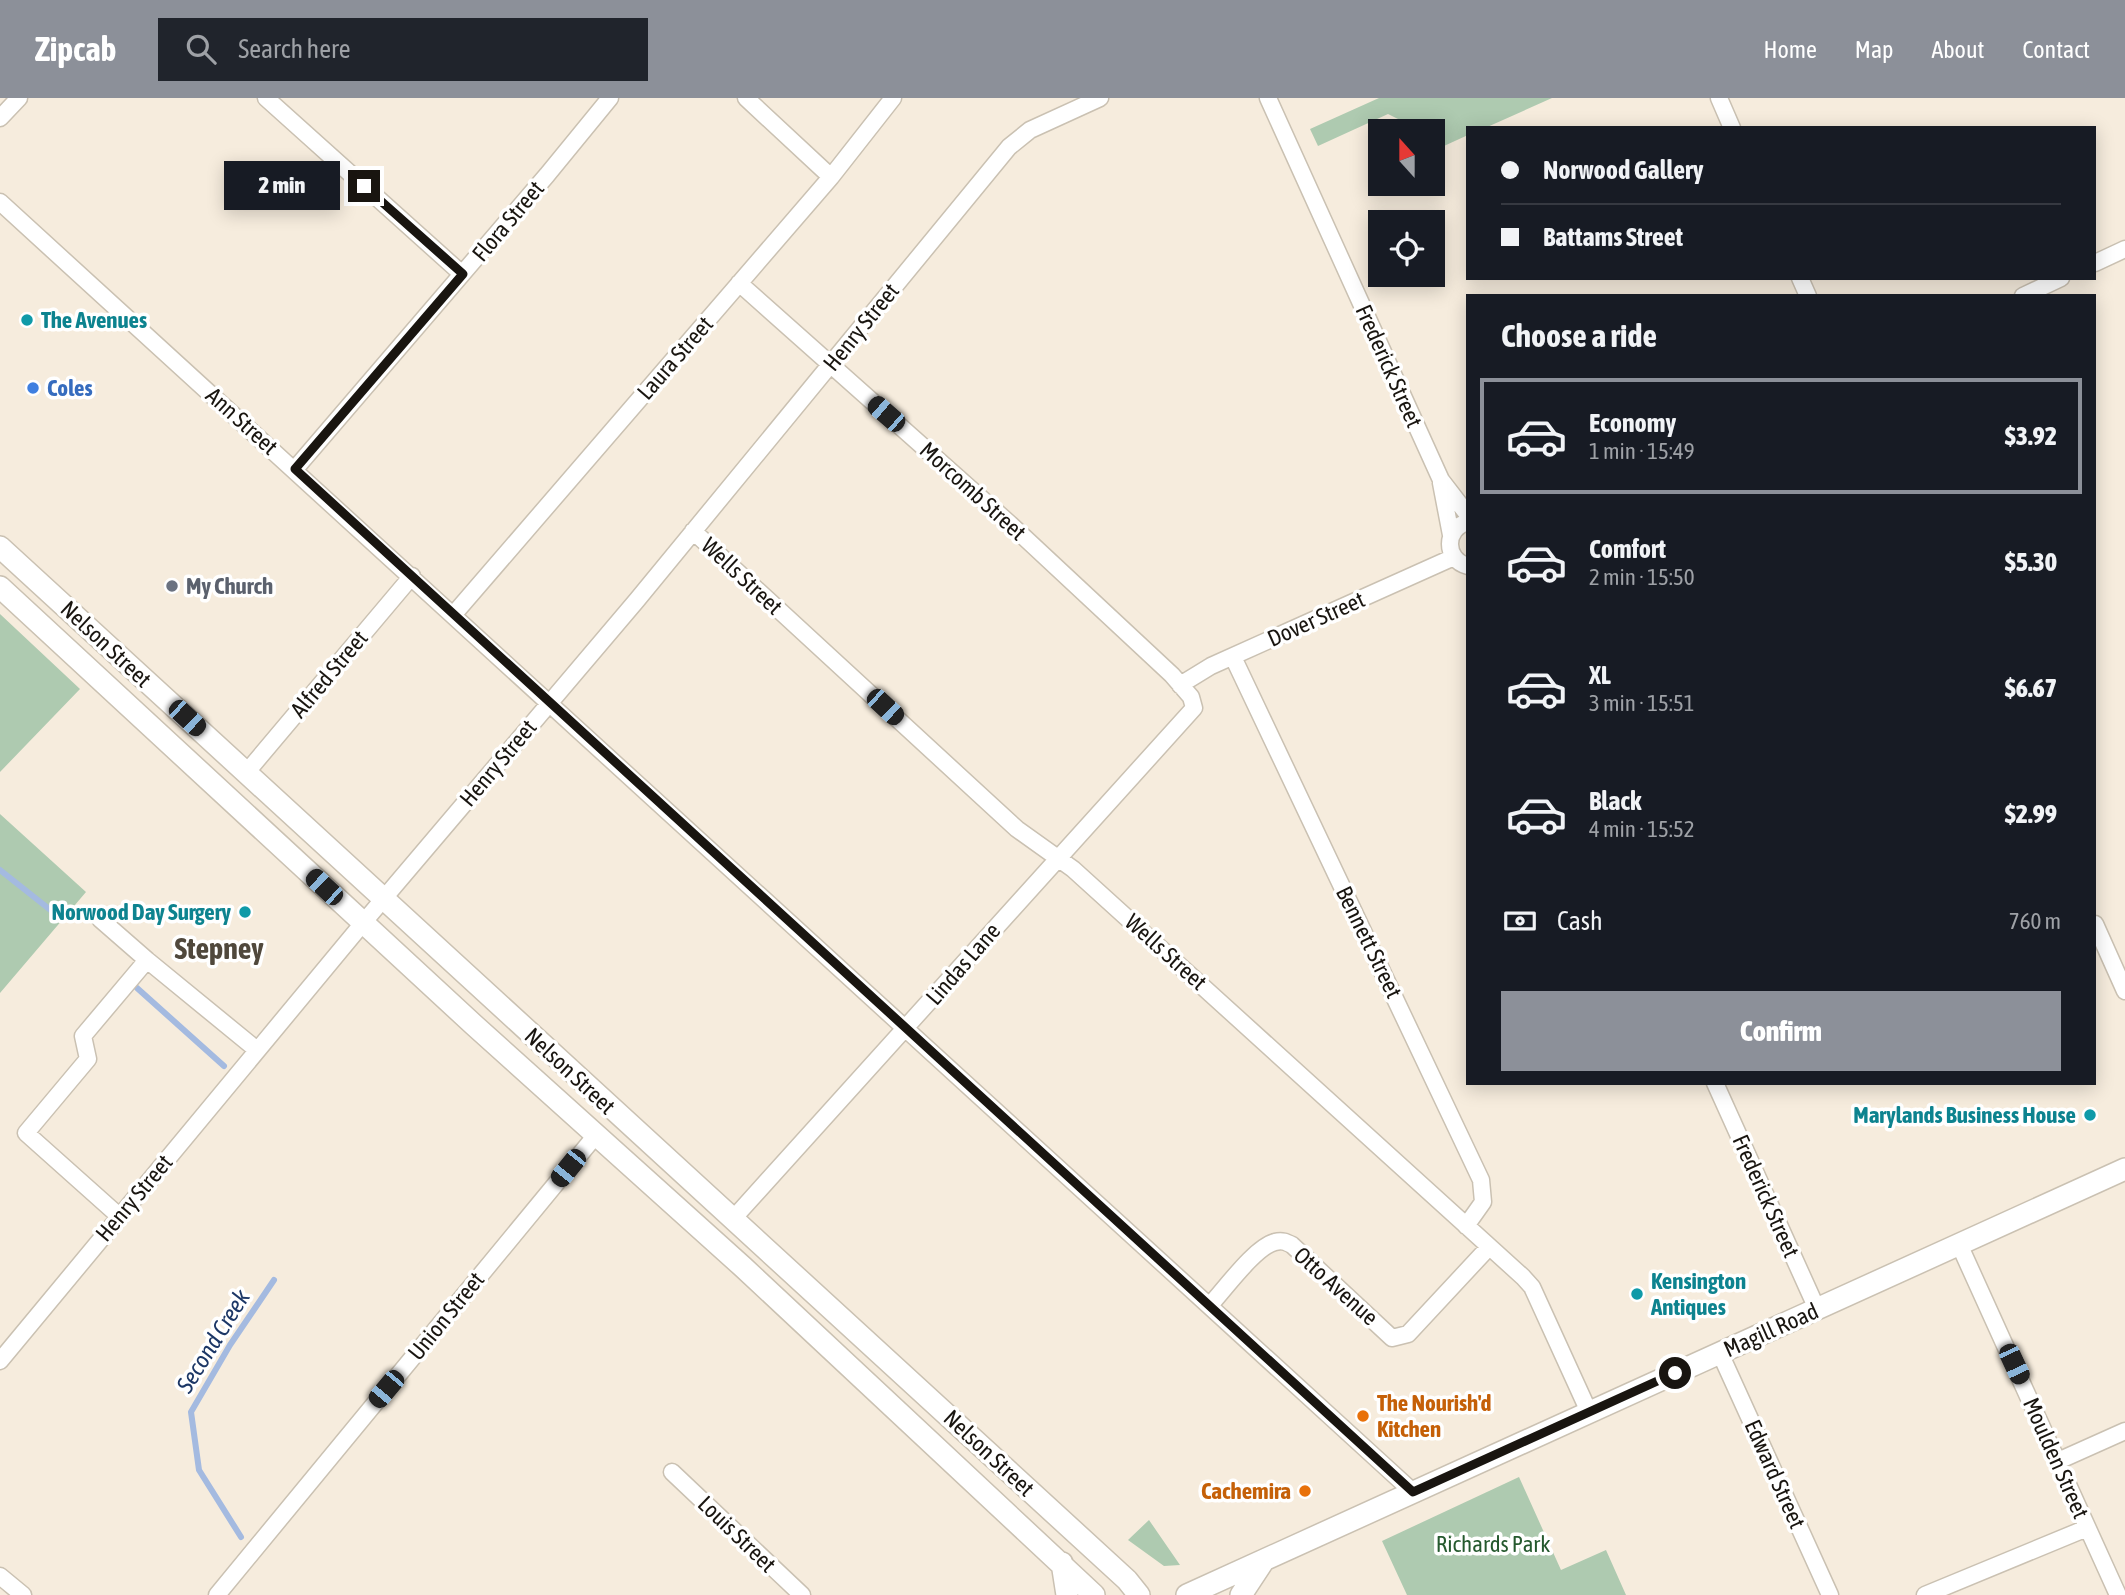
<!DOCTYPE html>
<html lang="en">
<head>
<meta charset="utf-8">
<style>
  body { margin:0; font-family:"Asap Condensed",sans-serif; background:#20242c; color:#f1f3f6; height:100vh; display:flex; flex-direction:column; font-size:26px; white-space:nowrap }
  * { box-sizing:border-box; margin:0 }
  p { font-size:23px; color:#9ea1a6 }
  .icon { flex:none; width:38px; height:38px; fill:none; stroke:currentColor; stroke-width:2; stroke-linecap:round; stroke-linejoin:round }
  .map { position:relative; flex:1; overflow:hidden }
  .sheet { position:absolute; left:1466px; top:196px; width:630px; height:791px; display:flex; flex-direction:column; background:#171b24; border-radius:0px; box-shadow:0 4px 18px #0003 }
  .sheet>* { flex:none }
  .banner { position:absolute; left:1466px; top:28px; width:630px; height:154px; border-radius:0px; box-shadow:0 4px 18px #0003; display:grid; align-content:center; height:154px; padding:0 35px; background:#171b24 }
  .needle { width:46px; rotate:339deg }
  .buttons { position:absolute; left:1368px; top:21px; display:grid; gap:14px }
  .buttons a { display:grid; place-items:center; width:77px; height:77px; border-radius:0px; background:#171b24; box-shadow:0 4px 18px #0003; font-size:35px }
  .end { position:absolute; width:32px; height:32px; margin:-16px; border:9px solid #191510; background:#fff; box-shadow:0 0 0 4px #fff }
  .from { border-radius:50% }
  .bubble { position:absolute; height:49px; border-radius:0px; background:#171b24; box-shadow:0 4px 18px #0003; font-size:23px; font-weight:800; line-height:49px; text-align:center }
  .car { position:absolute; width:21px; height:42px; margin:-21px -10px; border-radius:9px; box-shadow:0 0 5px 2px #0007; background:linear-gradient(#222 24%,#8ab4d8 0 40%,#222 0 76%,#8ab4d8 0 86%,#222 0) }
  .banner b { display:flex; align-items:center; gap:24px; height:66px; font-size:26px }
  .banner b+b { border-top:2px solid #363941 }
  .banner i { width:18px; height:18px; background:#f1f3f6 }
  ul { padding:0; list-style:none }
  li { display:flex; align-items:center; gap:21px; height:116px; margin:0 14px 10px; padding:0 21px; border:4px solid transparent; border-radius:0px }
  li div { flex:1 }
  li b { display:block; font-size:26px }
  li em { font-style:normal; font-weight:800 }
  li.selected { border-color:#8c9099 }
  li>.icon { width:63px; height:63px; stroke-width:1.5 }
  h2 { padding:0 35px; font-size:32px; line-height:84px }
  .pay { display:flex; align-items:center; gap:18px; height:77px; padding:0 35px; font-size:26px }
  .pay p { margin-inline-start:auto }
  .primary-button { display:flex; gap:14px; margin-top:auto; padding:14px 35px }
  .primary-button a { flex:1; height:80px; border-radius:0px; background:#8c9099; color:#fff; font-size:28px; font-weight:800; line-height:80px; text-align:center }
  header { display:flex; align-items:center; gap:42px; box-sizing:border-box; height:98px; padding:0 35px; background:#8c9099; color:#fff }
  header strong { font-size:33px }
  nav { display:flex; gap:38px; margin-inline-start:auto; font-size:24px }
  .search { width:490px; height:63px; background:#20242c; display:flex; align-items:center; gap:18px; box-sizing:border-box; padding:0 24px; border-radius:0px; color:#9ea1a6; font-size:26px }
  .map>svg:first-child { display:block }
</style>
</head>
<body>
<header>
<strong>Zipcab</strong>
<div class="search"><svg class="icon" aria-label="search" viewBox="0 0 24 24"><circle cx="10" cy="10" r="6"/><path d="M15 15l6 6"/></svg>Search here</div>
<nav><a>Home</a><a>Map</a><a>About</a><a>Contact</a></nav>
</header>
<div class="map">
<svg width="2125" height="1497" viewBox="0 0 2125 1497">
  <rect width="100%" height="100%" fill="#f6ecdd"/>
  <path fill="#aecab0" d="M 1379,0 L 1552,0 L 1485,30 L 1468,30 L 1468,37 L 1433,53 L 1433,33 L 1409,33 L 1404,24 L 1388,16 L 1318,48 L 1310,31 Z
    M 0,516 L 80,591 L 0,674 Z
    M 0,716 L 86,794 L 0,895 Z
    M 1519,1379 L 1561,1472 L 1606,1452 L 1626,1497 L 1407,1497 L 1382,1443 Z
    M 1149,1422 L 1180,1467 L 1164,1468 L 1128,1442 Z"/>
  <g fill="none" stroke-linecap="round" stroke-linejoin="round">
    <path stroke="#a4bae0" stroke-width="6" d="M 0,772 L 58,818
      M 137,890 L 224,968
      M 241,1439 L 199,1372 L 191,1314 L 230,1247 L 274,1182"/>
    <g stroke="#cac1b2" stroke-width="19">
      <path id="street" d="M 266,0 L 462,176
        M 746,0 L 831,79
        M 1268,0 L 1441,382 L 1468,417
        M 1719,0 L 1732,30
        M 0,20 L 19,0
        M 0,104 L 1413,1394
        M 2095,165 L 2125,151
        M 1800,180 L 1808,198
        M 2023,198 L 2061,180
        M 295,371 L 547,77 L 610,0
        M 1441,385 L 1451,437
        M 1468,424 C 1444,430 1444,462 1468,468
        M 693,433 L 1017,731 L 1073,771 L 1523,1179 L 1532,1189 L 1589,1314
        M 454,516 L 831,79 L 893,0
        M 1233,559 L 1481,1082 L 1483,1104 L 1466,1128
        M 1180,587 L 1211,568 L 1454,459
        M 246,675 L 412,478
        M 100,821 L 147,862 L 83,938 L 88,961 L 26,1035 L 119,1118
        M 2095,826 L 2125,893
        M 147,862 L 257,952
        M 1715,985 L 1817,1211
        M 732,1122 L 1194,610 L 1191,599 L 1172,577 L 1010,426 L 739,185
        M 1959,1146 L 2118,1497
        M 1210,1207 C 1225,1191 1255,1149 1275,1144 C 1282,1142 1286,1144 1292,1147 L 1392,1240 L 1408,1236 L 1489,1149
        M 1720,1255 L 1830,1497
        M 0,1263 L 363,825 L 637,502 L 1009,49 L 1030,32 L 1100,0
        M 2058,1363 L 2125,1333
        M 672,1374 L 802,1497
        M 0,1478 L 23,1497
        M 217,1497 L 596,1037
        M 1925,1497 L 2087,1430"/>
    </g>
    <g stroke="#cac1b2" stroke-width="24">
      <path id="secondary" d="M 0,449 L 1127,1482 L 1139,1497
        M 0,489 L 474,927 L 743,1169 L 1094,1497
        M 1062,1465 L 1067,1497
        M 1187,1497 L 2125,1071
        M 1241,1497 L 1264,1462"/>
    </g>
    <use href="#street" stroke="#fff" stroke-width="16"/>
    <use href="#secondary" stroke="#fff" stroke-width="21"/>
  </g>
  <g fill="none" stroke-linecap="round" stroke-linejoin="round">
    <path stroke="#191510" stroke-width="9" d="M 364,88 L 463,176 L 295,371 L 1413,1394 L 1675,1275"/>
  </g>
  <g fill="#0f9aa8" stroke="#fff" stroke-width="2.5">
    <circle cx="27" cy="222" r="7"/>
    <circle cx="245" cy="814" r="7"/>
    <circle cx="2090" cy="1017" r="7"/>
    <circle cx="1637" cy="1196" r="7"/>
  </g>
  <circle fill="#3f7fe0" stroke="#fff" stroke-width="2.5" cx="33" cy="290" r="7"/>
  <circle fill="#6b7280" stroke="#fff" stroke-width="2.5" cx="172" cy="488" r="7"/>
  <g fill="#e8710a" stroke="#fff" stroke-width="2.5">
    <circle cx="1363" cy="1318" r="7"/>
    <circle cx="1305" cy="1393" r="7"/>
  </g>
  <g text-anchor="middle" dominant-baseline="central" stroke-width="7" stroke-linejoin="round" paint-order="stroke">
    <g font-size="23" fill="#191510" stroke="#fff">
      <text transform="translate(508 123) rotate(-50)">Flora Street</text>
      <text transform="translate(861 229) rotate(-51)">Henry Street</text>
      <text transform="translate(675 260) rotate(-49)">Laura Street</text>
      <text transform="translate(1389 268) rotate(66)">Frederick Street</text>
      <text transform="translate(242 323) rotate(42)">Ann Street</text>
      <text transform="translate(973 393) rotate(42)">Morcomb Street</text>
      <text transform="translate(742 478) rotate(43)">Wells Street</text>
      <text transform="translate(1316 521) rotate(-24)">Dover Street</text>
      <text transform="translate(106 546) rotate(43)">Nelson Street</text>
      <text transform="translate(329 576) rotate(-50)">Alfred Street</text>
      <text transform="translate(498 665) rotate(-50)">Henry Street</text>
      <text transform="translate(1369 844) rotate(64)">Bennett Street</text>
      <text transform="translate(1166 854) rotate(42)">Wells Street</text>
      <text transform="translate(963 866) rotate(-49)">Lindas Lane</text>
      <text transform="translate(570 973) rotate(43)">Nelson Street</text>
      <text transform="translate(1766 1098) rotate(66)">Frederick Street</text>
      <text transform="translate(134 1100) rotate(-50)">Henry Street</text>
      <text transform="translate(1336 1188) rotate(42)">Otto Avenue</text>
      <text transform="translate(446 1218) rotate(-51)">Union Street</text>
      <text transform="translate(1771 1232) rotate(-24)">Magill Road</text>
      <text transform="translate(989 1355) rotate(43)">Nelson Street</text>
      <text transform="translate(2056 1360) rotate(66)">Moulden Street</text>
      <text transform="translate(1775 1376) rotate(66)">Edward Street</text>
      <text transform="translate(737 1436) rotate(44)">Louis Street</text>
    </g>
    <g font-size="23" font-weight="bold" fill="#0d838f" stroke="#fff" text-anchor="start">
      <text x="41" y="222">The Avenues</text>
      <text x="231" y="814" text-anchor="end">Norwood Day Surgery</text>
      <text x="2076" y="1017" text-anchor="end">Marylands Business House</text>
      <text x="1651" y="1183">Kensington<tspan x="1651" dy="26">Antiques</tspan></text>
    </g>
    <g font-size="23" font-weight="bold" fill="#366cbe" stroke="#fff" text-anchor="start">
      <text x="47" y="290">Coles</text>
    </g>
    <g font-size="23" font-weight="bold" fill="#5b616d" stroke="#fff" text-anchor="start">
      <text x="186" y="488">My Church</text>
    </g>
    <g font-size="23" font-weight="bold" fill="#c56008" stroke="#fff" text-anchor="start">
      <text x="1377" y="1305">The Nourish'd<tspan x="1377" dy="26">Kitchen</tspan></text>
      <text x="1291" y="1393" text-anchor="end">Cachemira</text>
    </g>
    <g font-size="23" fill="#25592e" stroke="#fff">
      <text x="1493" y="1446">Richards Park</text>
    </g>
    <g font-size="24" font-style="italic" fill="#1c3766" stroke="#fff">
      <text transform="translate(213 1243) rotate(-58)">Second Creek</text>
    </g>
    <g font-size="30" font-weight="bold" fill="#50483c" stroke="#fff">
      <text x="219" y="850">Stepney</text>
    </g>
  </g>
</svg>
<div class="buttons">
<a><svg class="needle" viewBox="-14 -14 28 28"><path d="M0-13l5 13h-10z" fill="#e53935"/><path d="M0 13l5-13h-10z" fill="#9ea1a6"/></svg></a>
<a><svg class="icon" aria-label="locate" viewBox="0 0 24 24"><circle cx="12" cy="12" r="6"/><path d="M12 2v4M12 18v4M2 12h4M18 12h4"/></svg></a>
</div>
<i class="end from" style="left:1675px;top:1275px"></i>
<i class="end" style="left:364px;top:88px"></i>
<div class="bubble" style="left:224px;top:63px;width:116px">2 min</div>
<i class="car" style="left:886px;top:316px;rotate:311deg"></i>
<i class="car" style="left:885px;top:609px;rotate:133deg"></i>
<i class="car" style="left:187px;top:620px;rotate:133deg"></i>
<i class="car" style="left:324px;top:789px;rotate:313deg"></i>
<i class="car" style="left:568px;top:1070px;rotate:219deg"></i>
<i class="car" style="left:2014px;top:1266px;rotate:155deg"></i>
<i class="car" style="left:386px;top:1291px;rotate:220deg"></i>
<div class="banner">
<b><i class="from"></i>Norwood Gallery</b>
<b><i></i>Battams Street</b>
</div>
<section class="sheet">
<h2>Choose a ride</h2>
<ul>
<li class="selected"><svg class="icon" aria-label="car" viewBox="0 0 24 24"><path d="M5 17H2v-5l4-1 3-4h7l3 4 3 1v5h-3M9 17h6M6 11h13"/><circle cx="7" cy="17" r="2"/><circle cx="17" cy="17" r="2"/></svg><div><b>Economy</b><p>1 min · 15:49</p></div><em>$3.92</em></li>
<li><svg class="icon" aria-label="car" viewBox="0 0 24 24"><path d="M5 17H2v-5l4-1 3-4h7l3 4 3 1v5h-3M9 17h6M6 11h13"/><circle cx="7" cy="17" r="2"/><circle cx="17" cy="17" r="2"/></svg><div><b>Comfort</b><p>2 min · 15:50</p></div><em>$5.30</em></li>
<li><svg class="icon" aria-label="car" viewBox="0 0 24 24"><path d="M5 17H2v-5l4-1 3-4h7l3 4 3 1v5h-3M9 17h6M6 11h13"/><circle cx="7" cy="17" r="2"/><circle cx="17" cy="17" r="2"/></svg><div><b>XL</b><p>3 min · 15:51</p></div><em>$6.67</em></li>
<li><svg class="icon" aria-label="car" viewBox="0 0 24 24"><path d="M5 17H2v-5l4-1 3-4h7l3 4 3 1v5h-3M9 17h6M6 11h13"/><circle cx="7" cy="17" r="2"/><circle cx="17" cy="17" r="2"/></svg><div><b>Black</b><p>4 min · 15:52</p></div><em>$2.99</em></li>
</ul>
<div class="pay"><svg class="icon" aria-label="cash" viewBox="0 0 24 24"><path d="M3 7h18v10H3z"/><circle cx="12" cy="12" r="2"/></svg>Cash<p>760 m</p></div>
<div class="primary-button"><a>Confirm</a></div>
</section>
</div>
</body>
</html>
